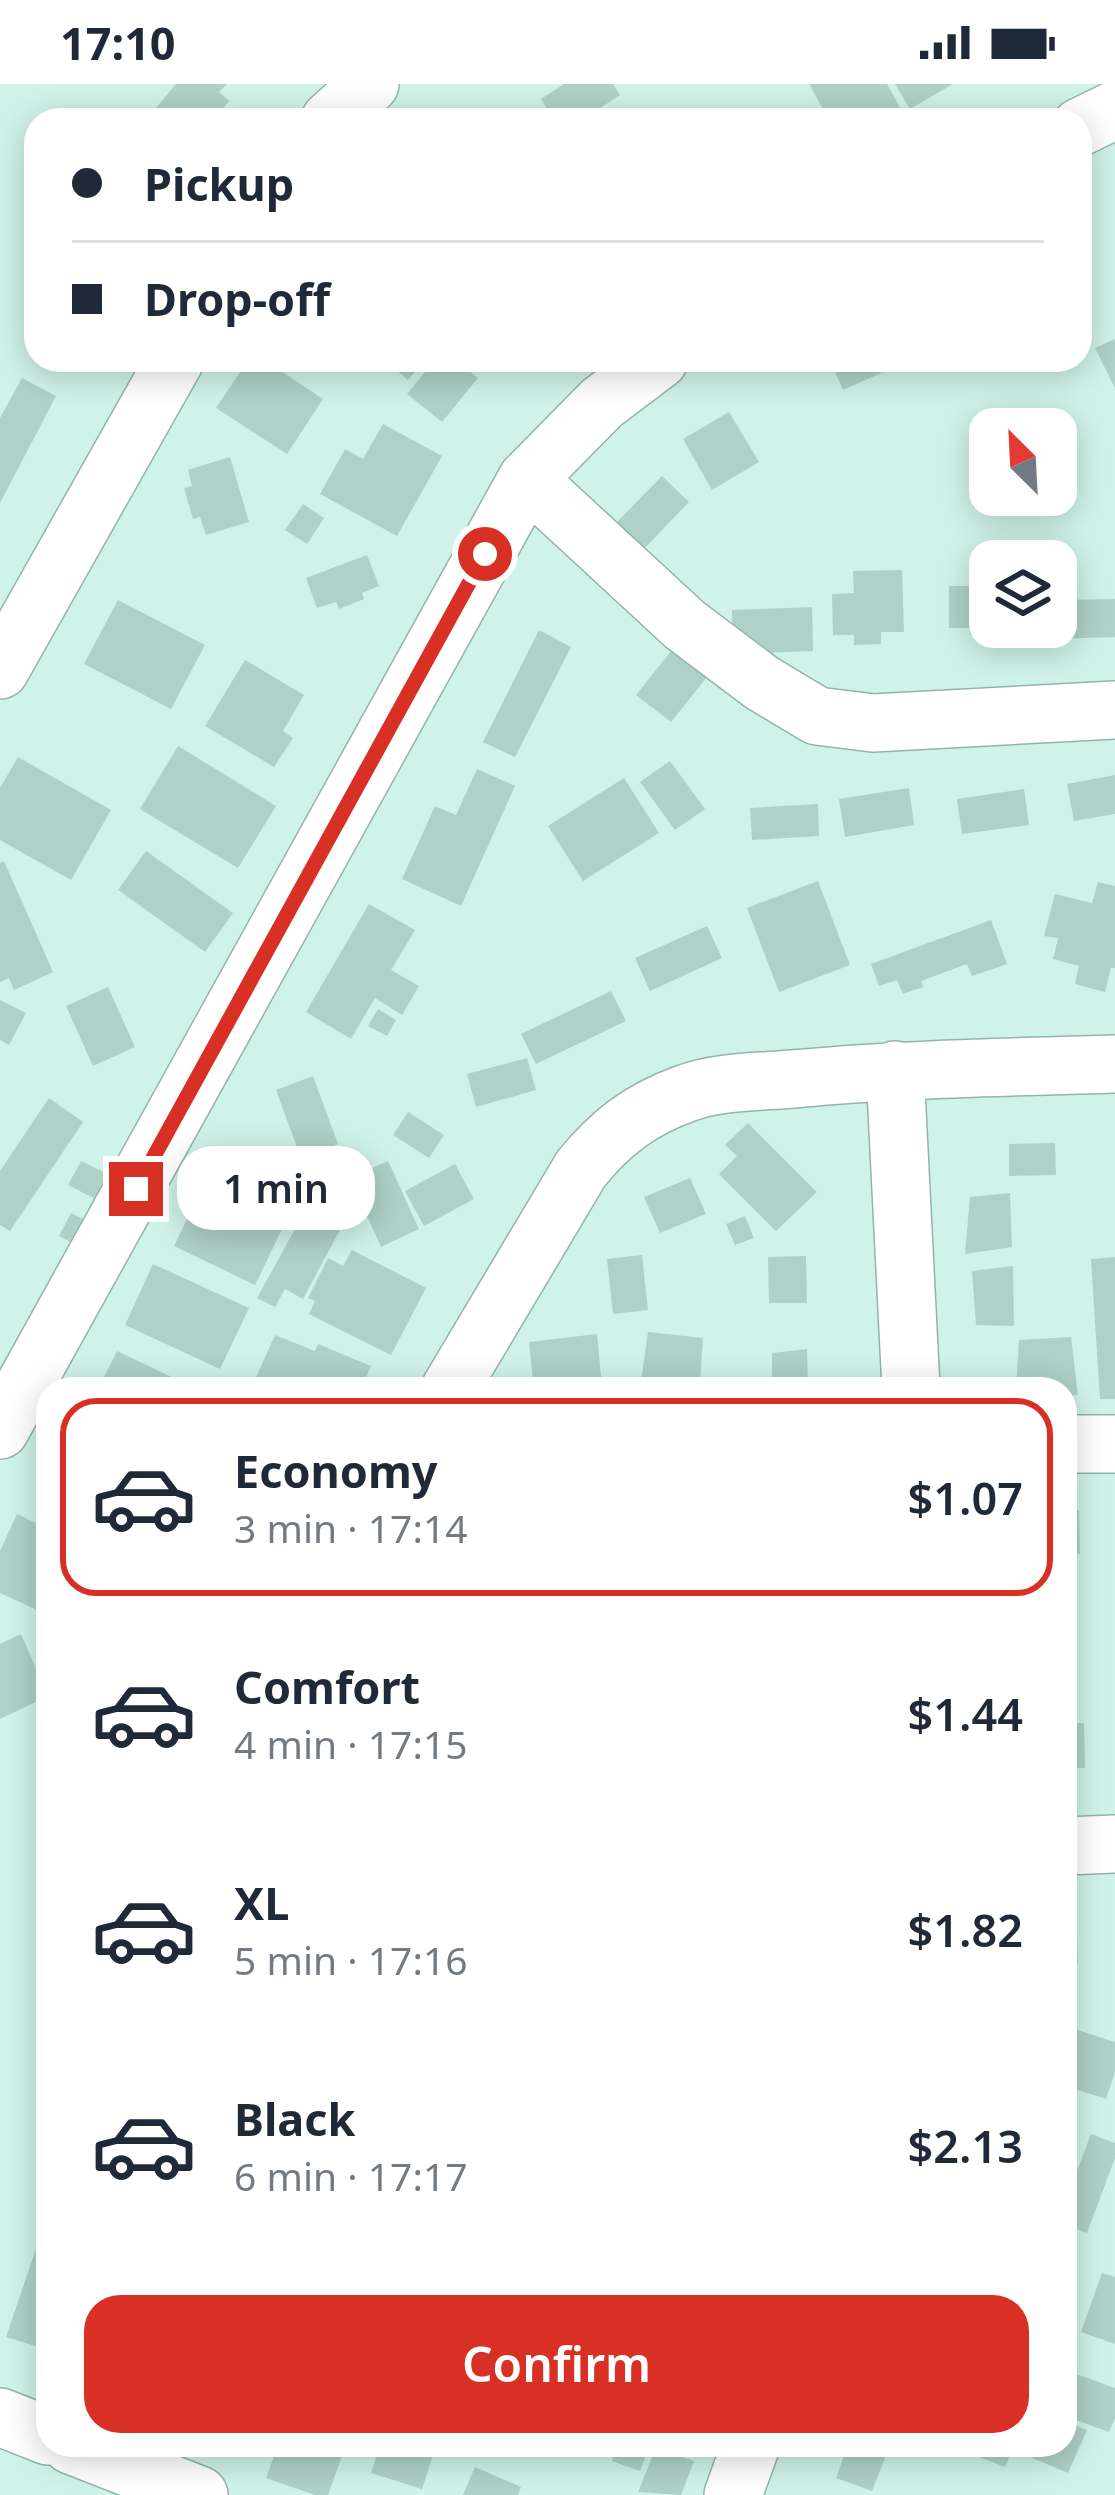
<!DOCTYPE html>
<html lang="en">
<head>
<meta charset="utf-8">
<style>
  body { margin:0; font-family:"Noto Sans",sans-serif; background:#f2f2f3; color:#1f2937; height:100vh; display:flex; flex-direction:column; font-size:45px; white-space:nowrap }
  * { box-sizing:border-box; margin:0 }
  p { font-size:39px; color:#747a83 }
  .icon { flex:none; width:66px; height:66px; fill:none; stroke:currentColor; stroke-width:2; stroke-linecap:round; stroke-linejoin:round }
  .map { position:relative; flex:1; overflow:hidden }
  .panel { position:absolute; left:36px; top:1293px; width:1041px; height:1080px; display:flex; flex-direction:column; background:#fff; border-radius:36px; box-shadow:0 6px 30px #0003 }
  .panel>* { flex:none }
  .banner { position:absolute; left:24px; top:24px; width:1068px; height:264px; border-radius:36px; box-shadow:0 6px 30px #0003; display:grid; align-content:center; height:264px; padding:0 48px; background:#fff }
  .needle { width:78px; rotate:336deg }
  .controls { position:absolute; left:969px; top:324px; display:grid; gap:24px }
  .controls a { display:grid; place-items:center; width:108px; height:108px; border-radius:24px; background:#fff; box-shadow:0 6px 30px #0003; font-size:60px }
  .end { position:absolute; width:54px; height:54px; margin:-27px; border:15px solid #d93025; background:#fff; box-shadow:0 0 0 6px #fff }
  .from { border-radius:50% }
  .bubble { position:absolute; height:84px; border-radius:36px; background:#fff; box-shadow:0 6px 30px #0003; font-size:39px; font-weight:600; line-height:84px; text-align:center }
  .banner b { display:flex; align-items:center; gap:42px; height:114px; font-size:45px }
  .banner b+b { border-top:3px solid #e0e1e3 }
  .banner i { width:30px; height:30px; background:#1f2937 }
  ul { padding:21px 0 0; list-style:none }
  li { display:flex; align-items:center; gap:36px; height:198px; margin:0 24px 18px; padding:0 24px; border:6px solid transparent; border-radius:36px }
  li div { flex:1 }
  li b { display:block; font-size:45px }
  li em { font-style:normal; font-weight:600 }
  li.current { border-color:#d93025 }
  li>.icon { width:108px; height:108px; stroke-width:1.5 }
  .primary-button { display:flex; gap:24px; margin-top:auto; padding:24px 48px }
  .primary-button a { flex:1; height:138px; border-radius:36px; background:#d93025; color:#fff; font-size:48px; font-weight:600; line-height:138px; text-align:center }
  .status { display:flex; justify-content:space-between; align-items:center; height:84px; padding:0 60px; background:#fff; direction:ltr }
  .status svg { height:33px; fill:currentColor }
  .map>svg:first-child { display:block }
</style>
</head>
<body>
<div class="status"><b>17:10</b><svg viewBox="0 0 49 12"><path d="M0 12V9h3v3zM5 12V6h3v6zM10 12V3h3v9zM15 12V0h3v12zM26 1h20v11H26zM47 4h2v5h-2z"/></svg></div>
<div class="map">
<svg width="1115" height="2411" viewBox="0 0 1115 2411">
  <rect width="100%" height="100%" fill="#d0f3e9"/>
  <path fill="#afd1c7" d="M 176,0 L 227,0 L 219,8 L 229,17 L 214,36 L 199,32 L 195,36 L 170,36 L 156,24 Z
    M 564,0 L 613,0 L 620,11 L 582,36 L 554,36 L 541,15 Z
    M 809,0 L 887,0 L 907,36 L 829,36 Z
    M 895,0 L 953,0 L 910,25 Z
    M 1115,255 L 1115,304 L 1095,264 Z
    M 248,276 L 264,276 L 323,315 L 287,370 L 216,324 Z
    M 397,276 L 420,276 L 423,278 L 408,296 L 392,283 Z
    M 435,276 L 456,276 L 478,294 L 442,338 L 407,310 Z
    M 830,276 L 910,276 L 843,306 Z
    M 22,294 L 56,312 L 0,419 L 0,334 Z
    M 729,328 L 759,378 L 712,406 L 683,355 Z
    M 383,340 L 442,372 L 397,452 L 320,410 L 345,365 L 363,375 Z
    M 230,373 L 249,438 L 206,451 L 200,433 L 193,435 L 184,404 L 192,402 L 188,386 Z
    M 662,392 L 689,418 L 638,471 L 611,444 Z
    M 303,420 L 324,434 L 307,460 L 285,446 Z
    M 367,471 L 379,502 L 362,509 L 364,515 L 339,525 L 336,518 L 317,524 L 306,494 Z
    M 902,486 L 904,548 L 881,548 L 881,560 L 854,561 L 854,551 L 833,551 L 832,510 L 854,509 L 853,487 Z
    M 949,502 L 990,502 L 990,543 L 996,543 L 997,551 L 970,551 L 970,544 L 949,544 Z
    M 1115,515 L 1115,553 L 1056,555 L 1056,516 Z
    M 118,516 L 205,561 L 171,625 L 84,580 Z
    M 812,523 L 813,567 L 733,570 L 732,526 Z
    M 539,546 L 571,563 L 515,673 L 483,658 Z
    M 676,561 L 711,588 L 671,638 L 636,611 Z
    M 245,576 L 304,611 L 283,647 L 293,654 L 274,683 L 205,642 Z
    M 178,662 L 276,722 L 238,784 L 140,725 Z
    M 18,673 L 111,726 L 71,796 L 0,756 L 0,704 Z
    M 670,677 L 705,725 L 675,746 L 640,698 Z
    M 477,685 L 515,702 L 461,822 L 402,795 L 435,722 L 456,731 Z
    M 1115,691 L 1115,730 L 1074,737 L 1067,700 Z
    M 624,694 L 659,749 L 583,797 L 548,742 Z
    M 909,704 L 914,741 L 845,753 L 839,715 Z
    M 1024,705 L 1029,741 L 962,750 L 957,715 Z
    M 818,720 L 819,752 L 752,756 L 750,724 Z
    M 146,767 L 233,829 L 205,868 L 118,806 Z
    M 4,777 L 53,888 L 14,906 L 9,894 L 0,898 L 0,779 Z
    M 818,797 L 850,881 L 779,908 L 747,824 Z
    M 1098,798 L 1115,802 L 1115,884 L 1111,884 L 1105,908 L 1075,900 L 1079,882 L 1053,875 L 1058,854 L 1044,852 L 1055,810 L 1092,819 Z
    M 369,820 L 415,846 L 391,886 L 419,902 L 402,931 L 375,914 L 351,955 L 306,928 Z
    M 991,836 L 1007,880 L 972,892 L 967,880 L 921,897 L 923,903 L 903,910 L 897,896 L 879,902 L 871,880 Z
    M 707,842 L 722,874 L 650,907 L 635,874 Z
    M 108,903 L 135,963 L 93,982 L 66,922 Z
    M 611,907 L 626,937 L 536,980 L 521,950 Z
    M 0,916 L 26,929 L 9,961 L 0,956 Z
    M 378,925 L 396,936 L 387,952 L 368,942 Z
    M 527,974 L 536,1006 L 476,1023 L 467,990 Z
    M 313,992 L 338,1060 L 301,1074 L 276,1006 Z
    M 49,1014 L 83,1038 L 10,1147 L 0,1141 L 0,1087 Z
    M 408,1028 L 444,1051 L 429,1074 L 393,1051 Z
    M 748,1039 L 817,1108 L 776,1147 L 719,1090 L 737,1072 L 725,1061 Z
    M 1055,1059 L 1056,1091 L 1009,1092 L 1009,1060 Z
    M 81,1077 L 114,1093 L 101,1118 L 68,1101 Z
    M 388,1077 L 419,1145 L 381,1163 L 350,1094 Z
    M 455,1080 L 474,1115 L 424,1142 L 405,1107 Z
    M 690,1094 L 706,1130 L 660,1149 L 644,1113 Z
    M 205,1098 L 286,1137 L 255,1201 L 174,1162 Z
    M 1010,1109 L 1012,1163 L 965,1170 L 970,1113 Z
    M 306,1125 L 341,1144 L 303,1215 L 285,1205 L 275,1223 L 257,1214 Z
    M 71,1129 L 91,1139 L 79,1162 L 59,1152 Z
    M 745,1132 L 754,1154 L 735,1161 L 726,1140 Z
    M 352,1166 L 426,1204 L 391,1271 L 309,1230 L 315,1217 L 308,1214 L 328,1174 L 343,1182 Z
    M 642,1171 L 648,1226 L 613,1230 L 607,1175 Z
    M 806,1172 L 807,1219 L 769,1219 L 768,1173 Z
    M 1115,1173 L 1115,1315 L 1100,1315 L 1091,1175 Z
    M 153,1180 L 249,1224 L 220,1285 L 125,1241 Z
    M 1013,1182 L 1014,1242 L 976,1241 L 972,1187 Z
    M 648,1248 L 703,1254 L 700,1298 L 680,1299 L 681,1305 L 662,1305 L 661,1300 L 641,1298 Z
    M 597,1250 L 602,1302 L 534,1305 L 529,1258 Z
    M 275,1251 L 315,1267 L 318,1260 L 371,1282 L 361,1305 L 266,1305 L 253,1300 Z
    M 1071,1253 L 1078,1311 L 1065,1312 L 1065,1305 L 1016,1304 L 1019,1256 Z
    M 807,1265 L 808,1305 L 772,1305 L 772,1269 Z
    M 117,1267 L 197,1305 L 98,1305 Z
    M 1079,1426 L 1080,1470 L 1065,1470 L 1065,1427 Z
    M 17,1430 L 48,1445 L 48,1531 L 0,1509 L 0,1467 Z
    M 21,1550 L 48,1612 L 0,1635 L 0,1560 Z
    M 1065,1639 L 1084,1639 L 1085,1684 L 1065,1684 Z
    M 1065,1830 L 1076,1830 L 1078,1881 L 1065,1882 Z
    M 45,1915 L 48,1915 L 48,1983 L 38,1982 Z
    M 1065,1942 L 1115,1958 L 1115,1988 L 1106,2015 L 1065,2002 Z
    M 1091,2050 L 1115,2059 L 1115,2074 L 1087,2149 L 1065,2141 L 1065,2119 Z
    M 41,2053 L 48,2054 L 48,2097 L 37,2096 Z
    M 44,2141 L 48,2142 L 48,2244 L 42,2264 L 6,2253 Z
    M 1102,2189 L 1115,2193 L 1115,2260 L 1081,2248 Z
    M 1065,2286 L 1115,2304 L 1115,2334 L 1109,2348 L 1065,2332 Z
    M 1065,2337 L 1087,2346 L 1068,2389 L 1028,2372 L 1032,2361 L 1065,2361 Z
    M 278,2361 L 346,2361 L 328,2411 L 315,2411 L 266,2394 Z
    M 380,2361 L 421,2361 L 435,2365 L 422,2405 L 371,2389 Z
    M 618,2361 L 650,2361 L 640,2387 L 612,2377 Z
    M 848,2361 L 890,2361 L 872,2407 L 836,2394 Z
    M 962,2361 L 1014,2361 L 1005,2383 L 961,2366 Z
    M 656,2363 L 694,2377 L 681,2411 L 638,2408 Z
    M 475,2383 L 521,2403 L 518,2411 L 463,2411 Z"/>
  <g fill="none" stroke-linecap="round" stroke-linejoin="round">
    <g stroke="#93b4ab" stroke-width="60">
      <path id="minor" d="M 330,36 L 370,0
        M 1080,43 L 1115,26
        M 527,395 L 685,541 L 762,599 L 817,632 L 873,639 L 1115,626
        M 0,586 L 175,276
        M 895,986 L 911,1305
        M 450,1305 L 581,1085 C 610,1049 640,1026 684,1010 C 717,997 757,998 793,995 C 900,985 1007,983 1115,980
        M 0,1346 L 527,395 L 602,319 L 659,276
        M 1065,1360 L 1115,1360
        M 1065,1762 L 1115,1760
        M 0,2333 L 48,2352
        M 71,2361 L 199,2411
        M 733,2411 L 751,2361"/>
    </g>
    <use href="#minor" stroke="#fff" stroke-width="57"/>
  </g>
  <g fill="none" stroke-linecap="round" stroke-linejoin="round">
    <path stroke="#d93025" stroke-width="15" d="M 136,1105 L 485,470"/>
  </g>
</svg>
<div class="controls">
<a><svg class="needle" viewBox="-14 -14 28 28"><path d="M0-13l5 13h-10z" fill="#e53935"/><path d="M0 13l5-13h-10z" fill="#747a83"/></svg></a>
<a><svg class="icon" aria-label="layers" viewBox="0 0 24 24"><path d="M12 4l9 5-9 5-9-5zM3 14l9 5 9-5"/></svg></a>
</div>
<i class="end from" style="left:485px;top:470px"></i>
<i class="end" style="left:136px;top:1105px"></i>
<div class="bubble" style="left:177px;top:1062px;width:198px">1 min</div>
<div class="banner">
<b><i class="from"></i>Pickup</b>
<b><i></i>Drop-off</b>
</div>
<section class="panel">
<ul>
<li class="current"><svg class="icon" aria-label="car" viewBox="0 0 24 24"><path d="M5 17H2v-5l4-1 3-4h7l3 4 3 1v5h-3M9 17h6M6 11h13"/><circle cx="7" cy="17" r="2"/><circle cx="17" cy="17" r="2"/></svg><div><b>Economy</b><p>3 min · 17:14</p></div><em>$1.07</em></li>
<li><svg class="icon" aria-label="car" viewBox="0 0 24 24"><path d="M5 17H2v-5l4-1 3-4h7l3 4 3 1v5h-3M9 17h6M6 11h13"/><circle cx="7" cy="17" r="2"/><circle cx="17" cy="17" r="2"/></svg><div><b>Comfort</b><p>4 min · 17:15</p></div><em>$1.44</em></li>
<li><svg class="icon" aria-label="car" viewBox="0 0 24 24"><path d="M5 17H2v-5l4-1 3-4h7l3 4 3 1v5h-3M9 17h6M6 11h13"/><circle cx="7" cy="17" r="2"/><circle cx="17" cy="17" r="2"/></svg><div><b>XL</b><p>5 min · 17:16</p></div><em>$1.82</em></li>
<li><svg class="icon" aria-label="car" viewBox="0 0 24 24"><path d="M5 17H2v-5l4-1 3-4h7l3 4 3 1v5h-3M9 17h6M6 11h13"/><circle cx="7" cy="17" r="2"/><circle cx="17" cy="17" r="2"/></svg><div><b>Black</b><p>6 min · 17:17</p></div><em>$2.13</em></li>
</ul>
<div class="primary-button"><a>Confirm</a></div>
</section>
</div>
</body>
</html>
